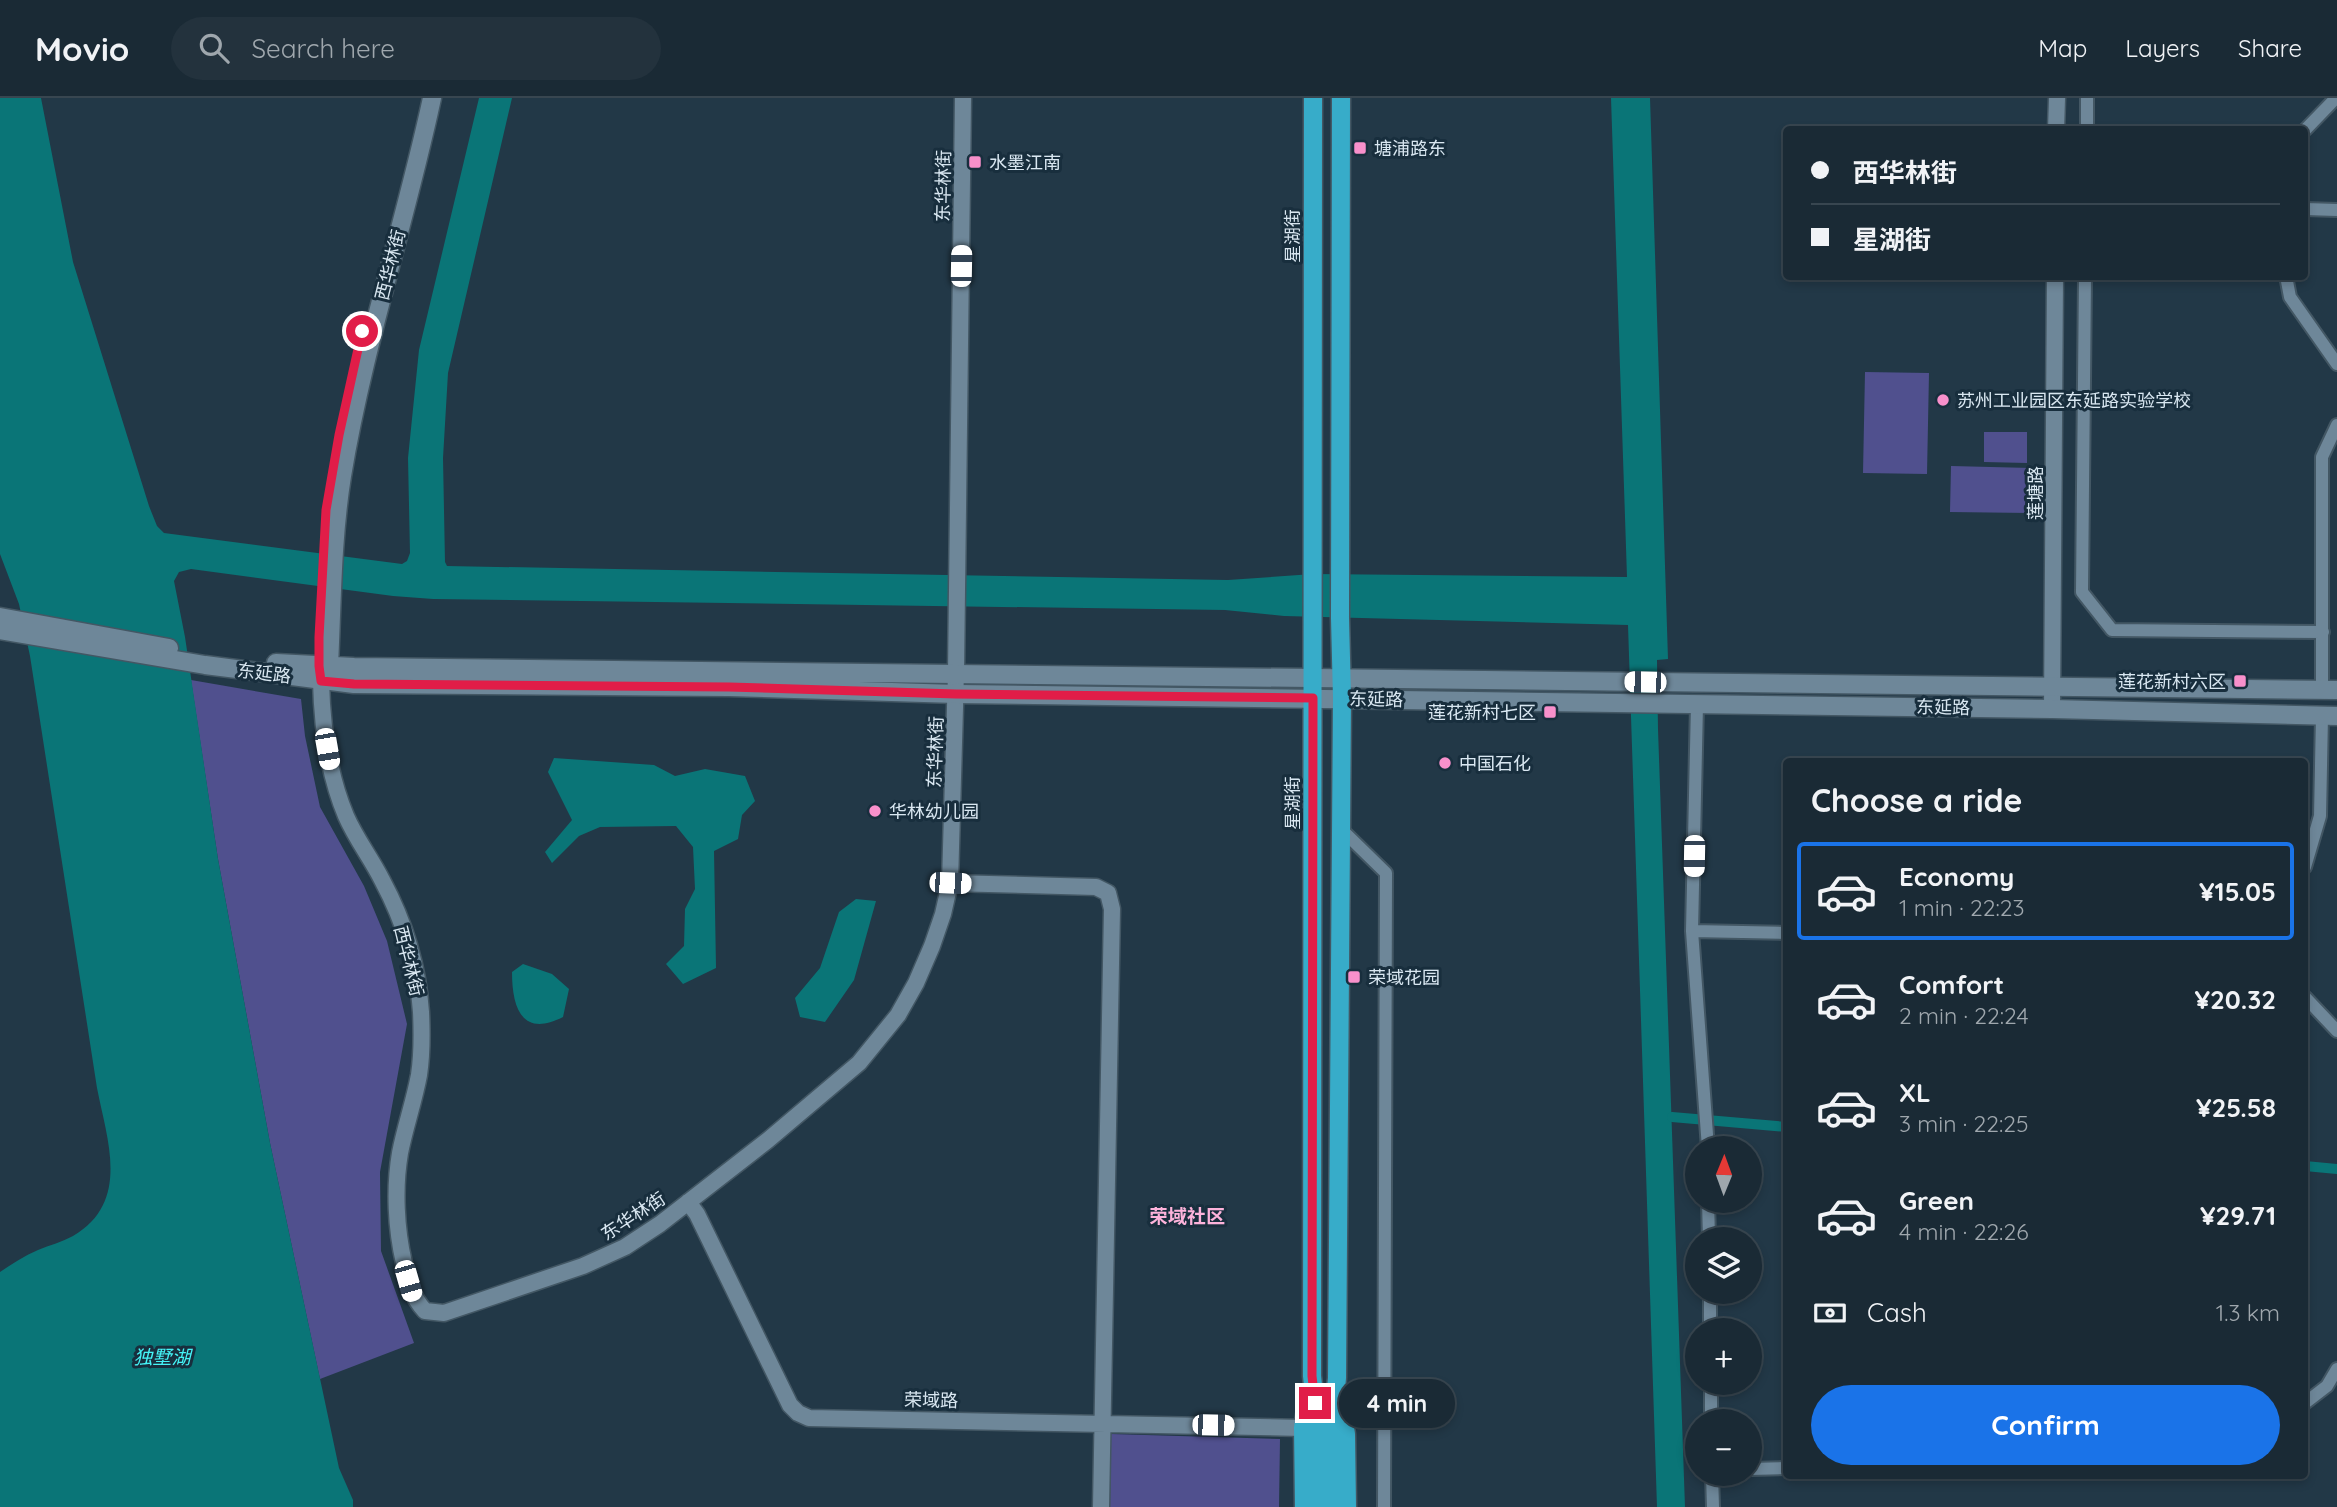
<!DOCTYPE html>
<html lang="en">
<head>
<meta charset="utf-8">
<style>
  body { margin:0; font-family:Quicksand,"Noto Sans SC",sans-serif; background:#23323d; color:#f1f3f6; height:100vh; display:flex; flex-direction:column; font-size:26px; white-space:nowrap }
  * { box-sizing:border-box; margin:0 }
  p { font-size:23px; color:#9fa7ad }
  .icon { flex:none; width:38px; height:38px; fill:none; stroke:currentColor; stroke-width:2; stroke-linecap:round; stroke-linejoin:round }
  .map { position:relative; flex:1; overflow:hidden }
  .details { position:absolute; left:1783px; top:660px; width:525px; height:721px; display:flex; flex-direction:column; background:#1a2a35; border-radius:7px; box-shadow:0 4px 10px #0003,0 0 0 2px #384650 }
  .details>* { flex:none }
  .hud { position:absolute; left:1783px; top:28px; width:525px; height:154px; border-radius:7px; box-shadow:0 4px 10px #0003,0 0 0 2px #384650; display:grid; align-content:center; height:154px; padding:0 28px; background:#1a2a35 }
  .needle { width:46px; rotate:1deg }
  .tools { position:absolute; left:1685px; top:1038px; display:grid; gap:14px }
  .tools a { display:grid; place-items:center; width:77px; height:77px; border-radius:50%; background:#1a2a35; box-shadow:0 4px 10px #0003,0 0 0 2px #384650; font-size:35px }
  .end { position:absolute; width:32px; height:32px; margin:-16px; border:9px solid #e11d48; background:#fff; box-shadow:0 0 0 4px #fff }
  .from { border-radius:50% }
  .bubble { position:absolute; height:49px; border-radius:24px; background:#1a2a35; box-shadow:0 4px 10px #0003,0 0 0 2px #384650; font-size:23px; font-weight:800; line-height:49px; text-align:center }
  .car { position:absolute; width:21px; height:42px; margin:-21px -10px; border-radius:9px; box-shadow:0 0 5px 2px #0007; background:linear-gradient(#fff 24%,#345 0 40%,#fff 0 76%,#345 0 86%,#fff 0) }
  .hud b { display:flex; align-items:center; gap:24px; height:66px; font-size:26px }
  .hud b+b { border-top:2px solid #384650 }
  .hud i { width:18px; height:18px; background:#f1f3f6 }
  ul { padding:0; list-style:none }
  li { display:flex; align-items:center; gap:21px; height:98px; margin:0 14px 10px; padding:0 14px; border:4px solid transparent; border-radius:7px }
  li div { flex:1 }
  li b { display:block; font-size:26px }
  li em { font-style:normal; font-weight:800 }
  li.current { border-color:#1a73e8 }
  li>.icon { width:63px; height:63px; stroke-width:1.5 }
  h2 { padding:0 28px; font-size:32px; line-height:84px }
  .pay { display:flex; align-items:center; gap:18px; height:77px; padding:0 28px; font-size:26px }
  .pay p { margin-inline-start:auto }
  .primary-button { display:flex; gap:14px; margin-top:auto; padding:14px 28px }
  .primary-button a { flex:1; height:80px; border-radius:42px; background:#1a73e8; color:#fff; font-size:28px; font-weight:800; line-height:80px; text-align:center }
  header { display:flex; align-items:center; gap:42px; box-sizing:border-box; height:98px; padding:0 35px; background:#1a2a35; border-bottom:2px solid #384650 }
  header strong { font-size:33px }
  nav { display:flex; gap:38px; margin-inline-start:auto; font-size:24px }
  .search { width:490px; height:63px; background:#23323d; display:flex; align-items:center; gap:18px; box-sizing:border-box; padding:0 24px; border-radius:38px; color:#9fa7ad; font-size:26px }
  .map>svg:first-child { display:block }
</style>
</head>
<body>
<header>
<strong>Movio</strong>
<div class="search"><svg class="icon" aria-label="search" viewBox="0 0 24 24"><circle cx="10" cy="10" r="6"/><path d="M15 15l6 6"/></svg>Search here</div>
<nav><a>Map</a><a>Layers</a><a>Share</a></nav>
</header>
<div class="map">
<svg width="2337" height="1409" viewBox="0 0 2337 1409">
  <rect width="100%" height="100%" fill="#223847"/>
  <path fill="#50508e" d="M 1865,274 L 1929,275 L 1927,376 L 1863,375 Z
    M 1984,334 L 2027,334 L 2027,365 L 1984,364 Z
    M 1951,368 L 2031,370 L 2030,415 L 1950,414 Z
    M 191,582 L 301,601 L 305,638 L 320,709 L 364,788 L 387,843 L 407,926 L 380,1074 L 381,1153 L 414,1245 L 320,1281 L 270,1045 L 218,761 Z
    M 1111,1336 L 1280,1341 L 1279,1409 L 1110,1409 Z"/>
  <path fill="#0a7577" d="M 0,0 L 41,0 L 73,164 L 149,408 L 157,428 L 164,435 L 402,466 L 407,463 L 410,455 L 408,360 L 419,252 L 479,0 L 512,0 L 448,275 L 443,360 L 445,464 L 447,468 L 1228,482 L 1313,476 L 1627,479 L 1611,0 L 1650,0 L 1668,561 L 1657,562 L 1658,631 L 1685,1409 L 1657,1409 L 1628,527 L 1284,518 L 1225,512 L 433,501 L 393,498 L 191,471 L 179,474 L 174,483 L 185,539 L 218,761 L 270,1045 L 339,1370 L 353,1402 L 353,1409 L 0,1409 L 0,1174 C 12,1166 24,1158 38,1152 C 50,1147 62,1144 73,1138 C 131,1104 107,1042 97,990 L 30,558 L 19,506 L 0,456 Z
    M 554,660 L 654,667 L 675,678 L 705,671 L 745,678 L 755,703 L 742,717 L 738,741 L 714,753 L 716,870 L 683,886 L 666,866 L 684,848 L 685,811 L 695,791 L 693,749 L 676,728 L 600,729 L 579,738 L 552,765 L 545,754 L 572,722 L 548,674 Z
    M 856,801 L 876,803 L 854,882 L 825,924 L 800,919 L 795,900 L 820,870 L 839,814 Z
    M 523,866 L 552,876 L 569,891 L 563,919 C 522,940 512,910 512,874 Z"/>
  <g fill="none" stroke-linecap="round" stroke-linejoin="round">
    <path stroke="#0a7577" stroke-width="10" d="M 1672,1019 L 1787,1029
      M 2305,1068 L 2337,1071"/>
    <g stroke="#435764" stroke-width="16">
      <path id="minor" d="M 2087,32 L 2087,0
        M 2305,32 L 2336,0
        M 2305,111 L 2337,112
        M 2085,178 L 2082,494 L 2112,532 L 2323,534
        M 2286,178 L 2290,199 L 2337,266
        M 2322,592 L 2322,359 L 2337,327
        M 1697,606 L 1692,833 L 1708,1050
        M 1341,731 L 1386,775 L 1384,1409
        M 2305,769 L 2320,718 L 2322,618
        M 1692,833 L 1787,835
        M 2305,899 L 2337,933
        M 1708,1102 L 1709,1141
        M 1710,1194 L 1710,1232
        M 1711,1284 L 1711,1323
        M 2305,1305 L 2327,1288 L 2337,1271
        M 1750,1371 L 1787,1370
        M 1712,1376 L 1713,1409"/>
    </g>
    <g stroke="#435764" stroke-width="19">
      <path id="tertiary" d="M 2056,32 L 2057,0
        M 321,583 C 322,630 328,675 346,718 C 356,741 371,760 382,782 C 404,823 418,868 421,914 C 422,935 422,957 419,977 C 414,1004 405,1029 400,1055 C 394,1090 396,1131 404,1165 C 408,1184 412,1199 425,1213 L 444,1215 L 583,1168 L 625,1149 L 660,1126 L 768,1042 L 859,965 L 898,917 L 916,885 L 932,848 L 943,816 L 950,785 L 956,574 L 963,0
        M 2052,611 L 2055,178
        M 950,785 L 1096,789 L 1108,795 L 1112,811 L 1101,1409
        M 688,1104 L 697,1116 L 790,1307 L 798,1315 L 809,1320 L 1303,1330"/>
    </g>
    <g stroke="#435764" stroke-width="21">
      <path id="secondary" d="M 0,519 L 169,550
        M 0,532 L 205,567 L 354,586 L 729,589 L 956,596 L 2052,611 L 2337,618
        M 276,565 L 354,569 C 1015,574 1676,582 2337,592
        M 325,577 L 329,568 C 332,505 332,440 342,378 C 363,250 405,126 432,0"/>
    </g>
    <g stroke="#435764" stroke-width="21">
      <path id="primary" d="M 1313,0 L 1312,1278 L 1318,1332 L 1318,1409
        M 1341,1305 L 1346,1336 L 1347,1409
        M 1304,1409 L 1303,1330 L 1308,1299
        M 1332,1409 L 1332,1334 L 1337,1280 L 1342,600 L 1340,520 L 1341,0"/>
    </g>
    <use href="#minor" stroke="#6e8799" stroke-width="12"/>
    <use href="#tertiary" stroke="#6e8799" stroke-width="16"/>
    <use href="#secondary" stroke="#6e8799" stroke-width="18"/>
    <use href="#primary" stroke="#37acc9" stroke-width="18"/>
  </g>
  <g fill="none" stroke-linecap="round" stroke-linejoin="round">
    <path stroke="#e11d48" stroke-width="9" d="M 362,233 L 339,337 L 326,412 L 319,539 L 319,568 L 321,583 L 354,586 L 729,589 L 956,596 L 1313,600 L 1312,1278 L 1315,1305"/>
  </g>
  <g fill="#f890cb" stroke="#182e3d" stroke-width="2.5">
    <rect x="1353" y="43" width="14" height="14" rx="3.5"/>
    <rect x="968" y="57" width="14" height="14" rx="3.5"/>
    <circle cx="1943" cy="302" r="7"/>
    <rect x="2233" y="576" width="14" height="14" rx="3.5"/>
    <rect x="1543" y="607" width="14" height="14" rx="3.5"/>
    <circle cx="1445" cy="665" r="7"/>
    <circle cx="875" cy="713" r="7"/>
    <rect x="1347" y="872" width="14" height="14" rx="3.5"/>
  </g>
  <g text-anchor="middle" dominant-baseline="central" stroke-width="6" stroke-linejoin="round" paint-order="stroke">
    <g font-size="18" fill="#d9e7f1" stroke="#182e3d" text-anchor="start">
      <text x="1374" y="50">塘浦路东</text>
      <text x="989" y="64">水墨江南</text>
      <text x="1957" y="302">苏州工业园区东延路实验学校</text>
      <text x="2226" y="583" text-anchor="end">莲花新村六区</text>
      <text x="1536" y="614" text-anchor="end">莲花新村七区</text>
      <text x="1459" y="665">中国石化</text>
      <text x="889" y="713">华林幼儿园</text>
      <text x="1368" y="879">荣域花园</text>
    </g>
    <g font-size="18" fill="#d9e7f1" stroke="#182e3d">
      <text transform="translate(943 88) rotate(-89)">东华林街</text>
      <text transform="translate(1292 138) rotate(-90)">星湖街</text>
      <text transform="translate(390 167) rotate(-76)">西华林街</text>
      <text transform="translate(2035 395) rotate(-90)">莲塘路</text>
      <text transform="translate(264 575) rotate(7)">东延路</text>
      <text transform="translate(1376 601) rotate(1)">东延路</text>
      <text transform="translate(1943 609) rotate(1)">东延路</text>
      <text transform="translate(935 654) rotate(-88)">东华林街</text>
      <text transform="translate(1292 705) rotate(-90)">星湖街</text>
      <text transform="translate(409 863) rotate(76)">西华林街</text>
      <text transform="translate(633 1118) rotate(-33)">东华林街</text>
      <text transform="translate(931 1302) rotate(1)">荣域路</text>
    </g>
    <g font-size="19" font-weight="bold" fill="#fdb3db" stroke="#182e3d">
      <text x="1187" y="1118">荣域社区</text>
    </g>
    <g font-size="19" font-style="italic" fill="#44f3f6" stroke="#182e3d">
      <text x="162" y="1259">独墅湖</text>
    </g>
  </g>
</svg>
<div class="tools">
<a><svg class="needle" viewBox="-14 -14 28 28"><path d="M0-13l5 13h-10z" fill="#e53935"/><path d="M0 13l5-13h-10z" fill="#9fa7ad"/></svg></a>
<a><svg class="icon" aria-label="layers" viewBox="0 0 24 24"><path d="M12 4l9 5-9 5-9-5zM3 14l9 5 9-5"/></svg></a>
<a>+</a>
<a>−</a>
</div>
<i class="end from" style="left:362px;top:233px"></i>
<i class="end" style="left:1315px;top:1305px"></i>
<div class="bubble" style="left:1339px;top:1281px;width:116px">4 min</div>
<i class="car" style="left:961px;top:168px;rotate:1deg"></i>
<i class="car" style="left:1645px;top:584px;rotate:271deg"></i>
<i class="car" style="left:327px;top:651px;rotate:170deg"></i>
<i class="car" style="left:1694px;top:758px;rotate:181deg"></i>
<i class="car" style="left:950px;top:785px;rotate:92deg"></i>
<i class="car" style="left:408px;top:1183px;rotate:164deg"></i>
<i class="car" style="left:1213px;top:1327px;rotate:91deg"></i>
<div class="hud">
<b><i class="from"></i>西华林街</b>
<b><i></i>星湖街</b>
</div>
<section class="details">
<h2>Choose a ride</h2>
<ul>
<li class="current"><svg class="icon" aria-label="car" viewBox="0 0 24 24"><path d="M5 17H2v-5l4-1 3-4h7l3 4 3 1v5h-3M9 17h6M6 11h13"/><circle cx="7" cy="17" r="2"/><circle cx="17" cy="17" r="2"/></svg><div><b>Economy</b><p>1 min · 22:23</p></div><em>¥15.05</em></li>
<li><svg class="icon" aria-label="car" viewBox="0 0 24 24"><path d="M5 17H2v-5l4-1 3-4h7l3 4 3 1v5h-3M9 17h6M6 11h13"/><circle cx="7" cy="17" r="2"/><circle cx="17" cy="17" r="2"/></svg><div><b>Comfort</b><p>2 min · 22:24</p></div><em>¥20.32</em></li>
<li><svg class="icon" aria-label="car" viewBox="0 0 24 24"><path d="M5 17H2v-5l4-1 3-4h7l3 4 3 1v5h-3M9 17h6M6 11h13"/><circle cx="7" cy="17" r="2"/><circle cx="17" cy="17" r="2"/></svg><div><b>XL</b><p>3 min · 22:25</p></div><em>¥25.58</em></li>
<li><svg class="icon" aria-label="car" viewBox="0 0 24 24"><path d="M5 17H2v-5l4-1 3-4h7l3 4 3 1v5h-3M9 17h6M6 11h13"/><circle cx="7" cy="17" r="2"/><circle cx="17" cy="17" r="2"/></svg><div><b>Green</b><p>4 min · 22:26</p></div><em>¥29.71</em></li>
</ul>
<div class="pay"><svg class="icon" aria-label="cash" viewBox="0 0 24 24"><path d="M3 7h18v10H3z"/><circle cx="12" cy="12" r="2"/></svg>Cash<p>1.3 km</p></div>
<div class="primary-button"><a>Confirm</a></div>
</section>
</div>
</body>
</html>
